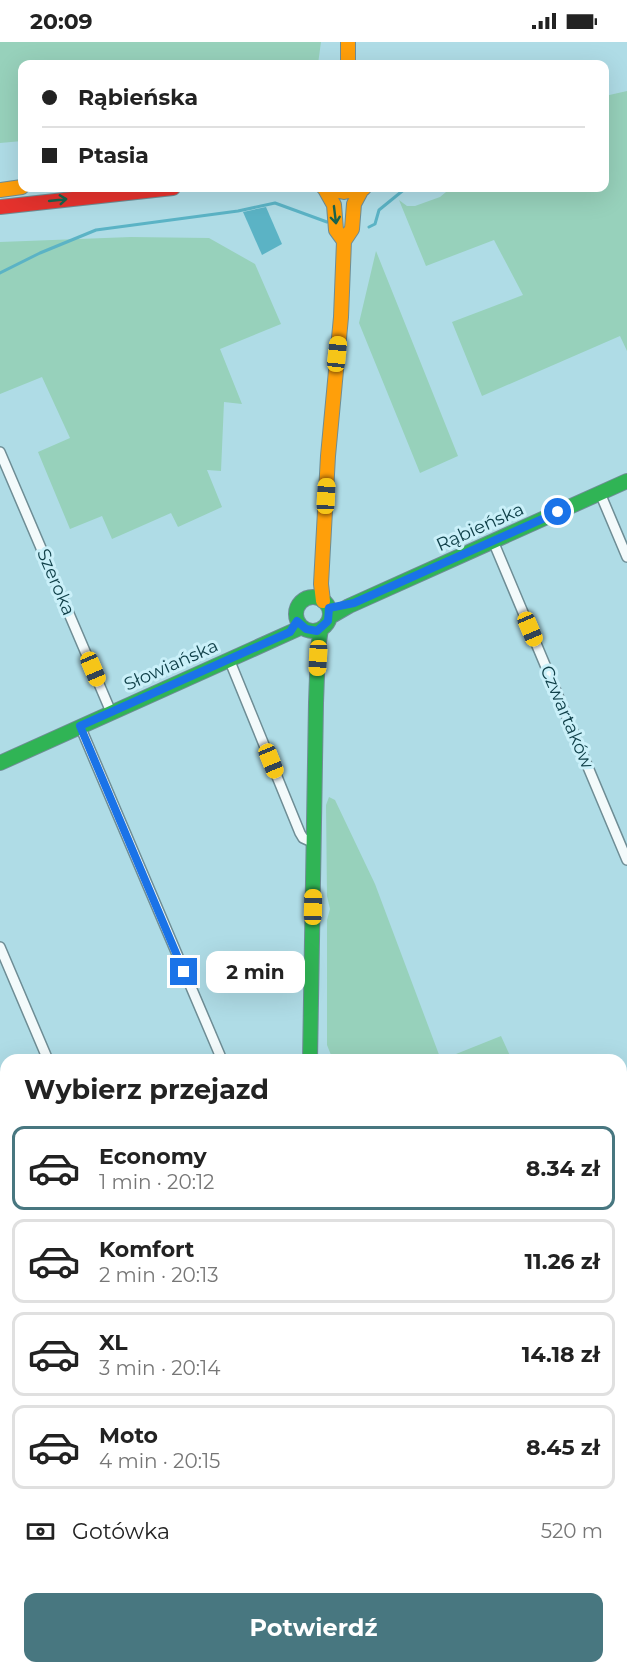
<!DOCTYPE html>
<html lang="pl">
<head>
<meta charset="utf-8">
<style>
  body { margin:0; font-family:Montserrat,sans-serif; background:#f6f6f6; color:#222; height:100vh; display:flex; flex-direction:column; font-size:22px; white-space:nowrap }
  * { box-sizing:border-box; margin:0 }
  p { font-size:20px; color:#767676 }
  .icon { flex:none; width:33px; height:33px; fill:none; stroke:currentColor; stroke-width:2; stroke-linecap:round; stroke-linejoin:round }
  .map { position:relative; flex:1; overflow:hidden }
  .side { position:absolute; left:0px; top:1012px; width:627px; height:620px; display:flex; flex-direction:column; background:#fff; border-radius:18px 18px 0 0; box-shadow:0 6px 24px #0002 }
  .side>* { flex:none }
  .banner { position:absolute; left:18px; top:18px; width:591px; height:132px; border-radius:12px; box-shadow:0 6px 24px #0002; display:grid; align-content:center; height:132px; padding:0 24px; background:#fff }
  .end { position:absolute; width:27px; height:27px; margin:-14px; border:8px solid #1a73e8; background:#fff; box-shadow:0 0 0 3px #fff }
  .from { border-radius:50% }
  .bubble { position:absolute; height:42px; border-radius:12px; background:#fff; box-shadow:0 6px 24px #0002; font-size:20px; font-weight:700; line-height:42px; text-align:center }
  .car { position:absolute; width:18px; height:36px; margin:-18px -9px; border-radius:8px; box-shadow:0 0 4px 2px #0007; background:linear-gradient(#f5c518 24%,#345 0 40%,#f5c518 0 76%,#345 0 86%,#f5c518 0) }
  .banner b { display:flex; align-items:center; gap:21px; height:57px; font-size:22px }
  .banner b+b { border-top:2px solid #e0e0e0 }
  .banner i { width:15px; height:15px; background:#222 }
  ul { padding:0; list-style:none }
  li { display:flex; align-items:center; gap:18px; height:84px; margin:0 12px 9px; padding:0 12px; border:3px solid #e0e0e0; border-radius:12px }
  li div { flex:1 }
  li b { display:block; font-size:22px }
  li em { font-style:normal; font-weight:700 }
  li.selected { border-color:#487780 }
  li>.icon { width:54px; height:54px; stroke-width:1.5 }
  h2 { padding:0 24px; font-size:27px; line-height:72px }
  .pay { display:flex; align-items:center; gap:15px; height:66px; padding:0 24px; font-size:22px }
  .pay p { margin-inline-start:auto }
  .cta { display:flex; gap:12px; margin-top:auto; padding:12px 24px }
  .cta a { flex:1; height:69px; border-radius:12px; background:#487780; color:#fff; font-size:24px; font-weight:700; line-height:69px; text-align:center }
  .status { display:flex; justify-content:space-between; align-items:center; height:42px; padding:0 30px; background:#fff; direction:ltr }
  .status svg { height:16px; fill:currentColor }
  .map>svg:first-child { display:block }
</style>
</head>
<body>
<div class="status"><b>20:09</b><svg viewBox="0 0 49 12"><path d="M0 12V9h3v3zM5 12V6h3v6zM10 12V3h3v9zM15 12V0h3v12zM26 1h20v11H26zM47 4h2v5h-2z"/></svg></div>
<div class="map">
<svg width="627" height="1631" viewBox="0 0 627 1631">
  <rect width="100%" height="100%" fill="#afdce6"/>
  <path fill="#97d1bb" d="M 0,0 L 321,0 L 318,22 L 22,22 L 22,99 L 0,101 Z
    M 627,49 L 627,309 L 620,294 L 482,354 L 452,280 L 523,253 L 494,198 L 426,224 L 399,158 L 407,164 L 415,164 L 440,155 L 446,150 L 464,146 L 604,146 L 605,54 Z
    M 131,195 L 209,196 L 255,222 L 281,282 L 220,307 L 242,362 L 224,360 L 221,429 L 207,428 L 222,465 L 178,485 L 171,471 L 112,497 L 102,474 L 70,487 L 38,410 L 70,396 L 42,335 L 0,352 L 0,200 Z
    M 376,209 L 458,414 L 420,431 L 359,281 Z
    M 329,755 L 335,758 L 375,842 L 441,1018 L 501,994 L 512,1018 L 333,1018 L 327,1003 L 327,878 L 330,867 L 327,854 L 326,763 Z
    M 627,1422 L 627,1631 L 565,1631 L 564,1626 L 621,1626 L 621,1425 Z"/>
  <path fill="#5bb3c5" d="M 266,165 L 282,202 L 262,213 L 243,170 Z"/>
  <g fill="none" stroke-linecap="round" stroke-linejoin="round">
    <path stroke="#5bb3c5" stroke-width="3" d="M 369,185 L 375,182 L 379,168 L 406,146
      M 0,231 L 40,211 L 96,188 L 238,169 L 275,161 L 327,180"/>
    <g stroke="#6e8d95" stroke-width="12">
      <path id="street" d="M 0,410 L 111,670
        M 600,451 L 627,515
        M 493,499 L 627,818
        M 229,617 L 300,791 L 303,796 L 314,801
        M 80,684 L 222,1018
        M 0,905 L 48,1018
        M 621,1154 L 627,1153
        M 621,1335 L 627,1332
        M 0,1608 L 6,1622
        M 179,1626 L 181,1631"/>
    </g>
    <g stroke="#6e8d95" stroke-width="16">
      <path id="fast" d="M296 572a17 17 0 1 1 34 0a17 17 0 1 1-34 0Z
        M 330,575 L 349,564 L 627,439
        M 0,721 L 302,585
        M 310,1018 L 316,661 L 318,606 L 321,587"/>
    </g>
    <g stroke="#6e8d95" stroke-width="16">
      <path id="slow" d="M 348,0 L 348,22
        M 324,146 L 344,150 L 364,146
        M 325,147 L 334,163 L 336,188 L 344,199
        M 0,148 L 22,145
        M 323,559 L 321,542 L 328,414 L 341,275 L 344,199 L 352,187 L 354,162 L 362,147
        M 284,1626 L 284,1631"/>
    </g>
    <g stroke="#6e8d95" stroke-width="16">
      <path id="jam" d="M 0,165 L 173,146"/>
    </g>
    <use href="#street" stroke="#f3fafb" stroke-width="9"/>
    <use href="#fast" stroke="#30b455" stroke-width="14"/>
    <use href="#slow" stroke="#ff9f0a" stroke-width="14"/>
    <use href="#jam" stroke="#e5322d" stroke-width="14"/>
  </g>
  <defs><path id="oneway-shaft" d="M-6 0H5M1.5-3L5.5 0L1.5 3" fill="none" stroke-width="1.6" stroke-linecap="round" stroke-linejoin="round" transform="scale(1.5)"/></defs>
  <g stroke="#1a634d">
    <use href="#oneway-shaft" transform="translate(58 158) rotate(-6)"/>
    <use href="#oneway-shaft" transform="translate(335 173) rotate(83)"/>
  </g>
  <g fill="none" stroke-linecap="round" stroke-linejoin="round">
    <path stroke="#1a73e8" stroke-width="8" d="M 184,930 L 80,684 L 290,590 L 297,579 L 306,587 L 317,589 L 328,579 L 329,566 L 354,561 L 558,470"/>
  </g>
  <g text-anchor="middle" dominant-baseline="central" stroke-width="6" stroke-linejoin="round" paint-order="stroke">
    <g font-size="18" fill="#104049" stroke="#caf0f9">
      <text transform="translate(480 485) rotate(-24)">Rąbieńska</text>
      <text transform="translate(56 540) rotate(67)">Szeroka</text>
      <text transform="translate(171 623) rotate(-24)">Słowiańska</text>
      <text transform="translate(567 675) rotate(67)">Czwartaków</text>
    </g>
  </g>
</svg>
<i class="end from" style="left:558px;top:470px"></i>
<i class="end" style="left:184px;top:930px"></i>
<div class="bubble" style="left:206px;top:909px;width:99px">2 min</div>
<i class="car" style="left:337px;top:312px;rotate:6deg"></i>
<i class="car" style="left:326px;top:454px;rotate:3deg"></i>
<i class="car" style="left:530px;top:587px;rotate:157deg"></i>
<i class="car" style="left:318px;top:616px;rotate:183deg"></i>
<i class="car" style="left:93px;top:627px;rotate:157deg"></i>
<i class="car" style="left:271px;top:719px;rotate:158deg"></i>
<i class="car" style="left:313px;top:865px;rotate:1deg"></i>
<div class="banner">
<b><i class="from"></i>Rąbieńska</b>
<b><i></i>Ptasia</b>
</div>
<section class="side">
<h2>Wybierz przejazd</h2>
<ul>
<li class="selected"><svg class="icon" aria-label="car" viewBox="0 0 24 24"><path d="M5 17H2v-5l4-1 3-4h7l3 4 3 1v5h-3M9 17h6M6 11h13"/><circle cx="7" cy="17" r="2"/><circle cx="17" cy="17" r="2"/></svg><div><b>Economy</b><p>1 min · 20:12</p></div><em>8.34 zł</em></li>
<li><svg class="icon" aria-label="car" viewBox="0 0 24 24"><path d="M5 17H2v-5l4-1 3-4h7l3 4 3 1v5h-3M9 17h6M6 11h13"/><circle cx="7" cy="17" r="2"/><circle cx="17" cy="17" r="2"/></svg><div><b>Komfort</b><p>2 min · 20:13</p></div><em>11.26 zł</em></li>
<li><svg class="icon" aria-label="car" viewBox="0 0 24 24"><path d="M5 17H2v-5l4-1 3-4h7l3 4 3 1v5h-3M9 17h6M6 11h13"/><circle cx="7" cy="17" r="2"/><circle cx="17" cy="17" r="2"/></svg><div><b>XL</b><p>3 min · 20:14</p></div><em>14.18 zł</em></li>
<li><svg class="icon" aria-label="car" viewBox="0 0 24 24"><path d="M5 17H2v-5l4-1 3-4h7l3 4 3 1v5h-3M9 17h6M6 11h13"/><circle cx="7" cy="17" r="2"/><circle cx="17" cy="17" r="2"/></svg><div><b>Moto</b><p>4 min · 20:15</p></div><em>8.45 zł</em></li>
</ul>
<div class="pay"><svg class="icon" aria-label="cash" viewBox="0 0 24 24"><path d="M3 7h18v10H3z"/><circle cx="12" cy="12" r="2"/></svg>Gotówka<p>520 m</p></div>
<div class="cta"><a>Potwierdź</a></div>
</section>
</div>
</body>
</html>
